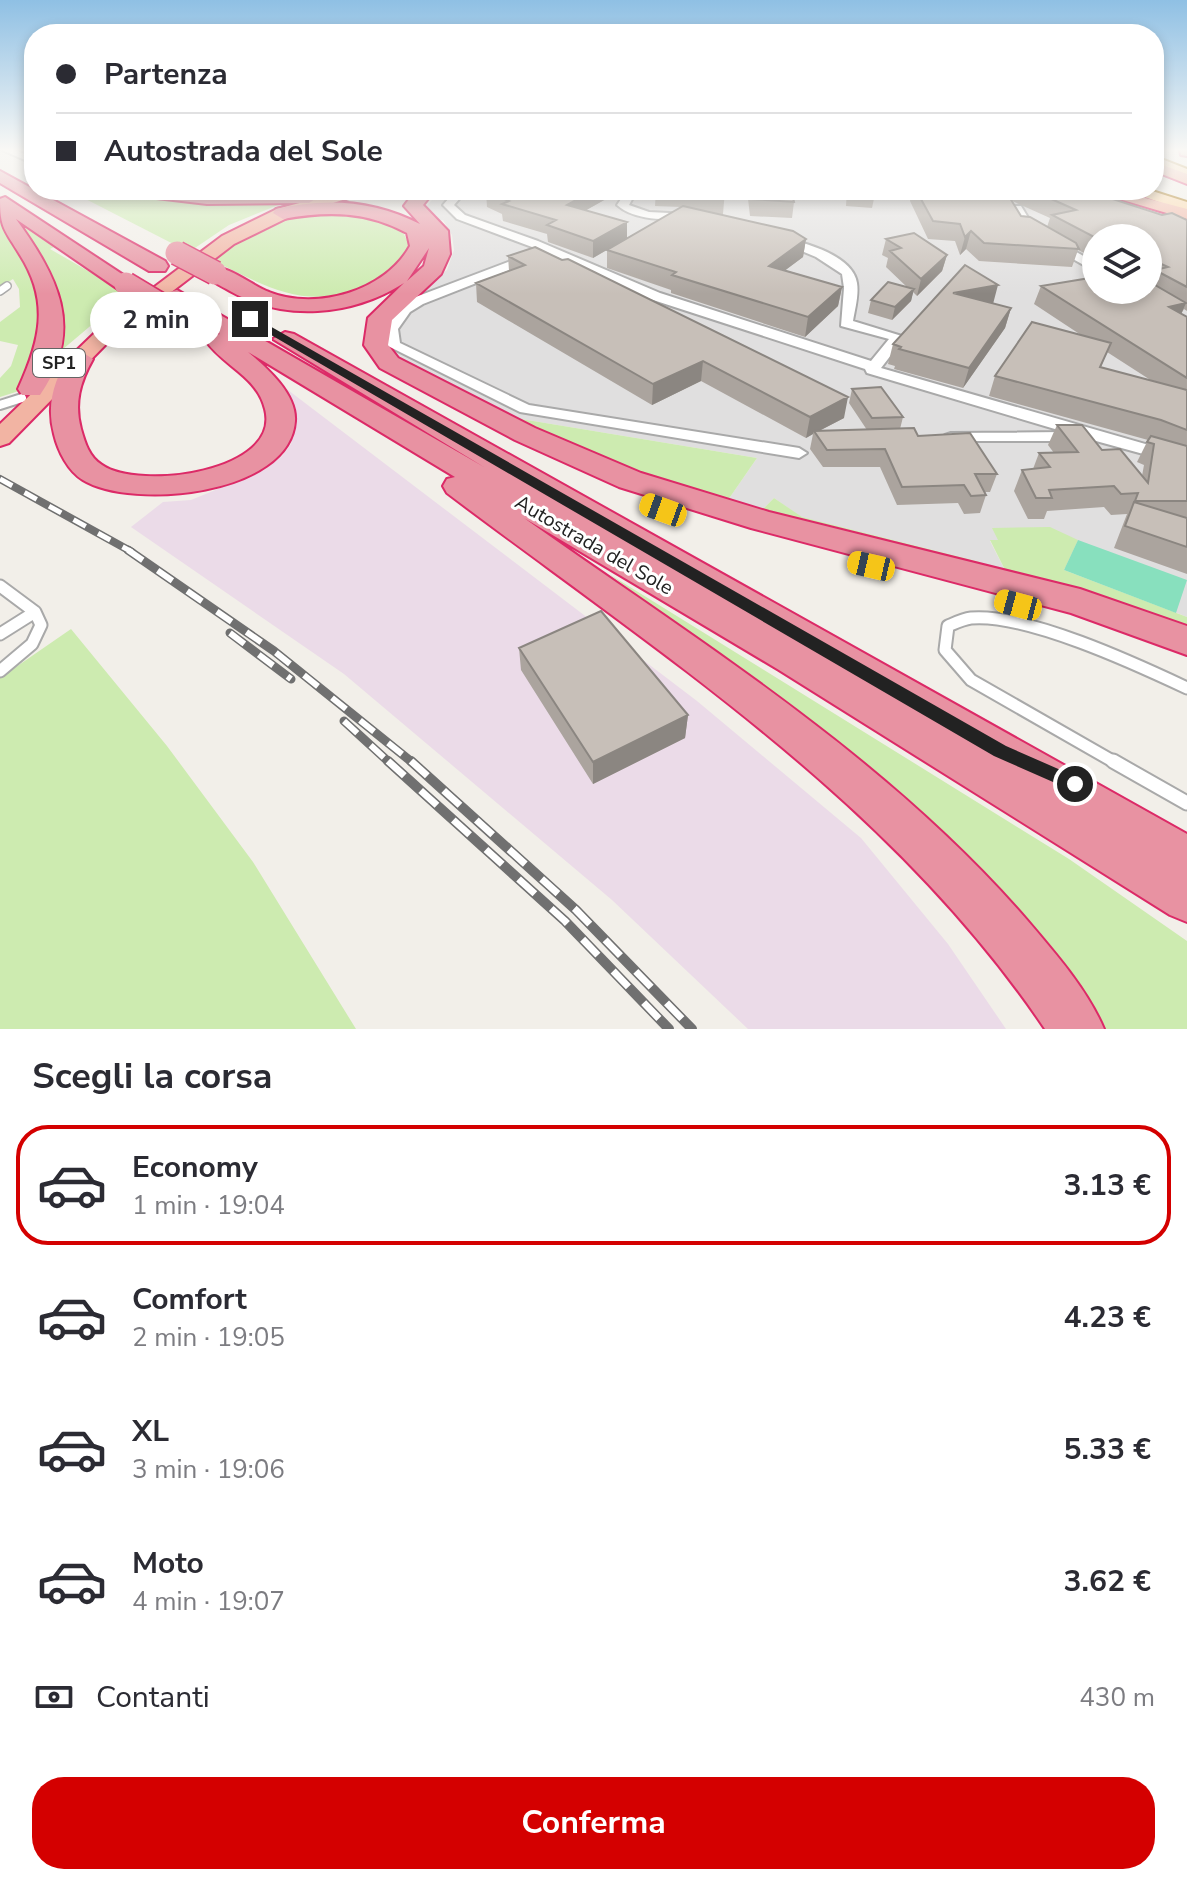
<!DOCTYPE html>
<html lang="it">
<head>
<meta charset="utf-8">
<style>
  body { margin:0; font-family:"Nunito Sans",sans-serif; background:#f7f7f7; color:#2b2b33; height:100vh; display:flex; flex-direction:column; font-size:30px; white-space:nowrap }
  * { box-sizing:border-box; margin:0 }
  p { font-size:26px; color:#7c7c81 }
  .icon { flex:none; width:44px; height:44px; fill:none; stroke:currentColor; stroke-width:2; stroke-linecap:round; stroke-linejoin:round }
  .map { position:relative; height:1029px; overflow:hidden }
  .details { display:flex; flex-direction:column; background:#fff; flex:1 }
  .details>* { flex:none }
  .banner { position:absolute; left:24px; top:24px; width:1140px; height:176px; border-radius:32px; box-shadow:0 4px 12px #0003; display:grid; align-content:center; height:176px; padding:0 32px; background:#fff }
  .fabs { position:absolute; left:1082px; top:224px; display:grid; gap:16px }
  .fabs a { display:grid; place-items:center; width:80px; height:80px; border-radius:50%; background:#fff; box-shadow:0 4px 12px #0003; font-size:40px }
  .end { position:absolute; width:36px; height:36px; margin:-18px; border:10px solid #222; background:#fff; box-shadow:0 0 0 4px #fff }
  .from { border-radius:50% }
  .bubble { position:absolute; height:56px; border-radius:28px; background:#fff; box-shadow:0 4px 12px #0003; font-size:26px; font-weight:700; line-height:56px; text-align:center }
  .car { position:absolute; width:24px; height:48px; margin:-24px -12px; border-radius:10px; box-shadow:0 0 6px 2px #0007; background:linear-gradient(#f5c518 24%,#345 0 40%,#f5c518 0 76%,#345 0 86%,#f5c518 0) }
  .banner b { display:flex; align-items:center; gap:28px; height:76px; font-size:30px }
  .banner b+b { border-top:2px solid #e1e1e2 }
  .banner i { width:20px; height:20px; background:#2b2b33 }
  ul { padding:0; list-style:none }
  li { display:flex; align-items:center; gap:24px; height:120px; margin:0 16px 12px; padding:0 16px; border:4px solid transparent; border-radius:32px }
  li div { flex:1 }
  li b { display:block; font-size:30px }
  li em { font-style:normal; font-weight:700 }
  li.selected { border-color:#d40000 }
  li>.icon { width:72px; height:72px; stroke-width:1.5 }
  h2 { padding:0 32px; font-size:36px; line-height:96px }
  .pay { display:flex; align-items:center; gap:20px; height:88px; padding:0 32px; font-size:30px }
  .pay p { margin-inline-start:auto }
  .primary-button { display:flex; gap:16px; margin-top:auto; padding:16px 32px }
  .primary-button a { flex:1; height:92px; border-radius:32px; background:#d40000; color:#fff; font-size:32px; font-weight:700; line-height:92px; text-align:center }
  .map>svg:first-child { display:block }
</style>
</head>
<body>
<div class="map">
<svg width="1187" height="1029" viewBox="0 0 1187 1029">
  <rect width="100%" height="100%" fill="#f2efe9"/>
  <path fill="#e0dfdf" fill-rule="evenodd" d="M 440,190 L 1089,190 L 1187,216 L 1187,617 L 999,540 L 990,541 L 1008,576 L 985,571 L 980,562 L 801,517 L 774,498 L 762,510 L 728,500 L 757,458 L 515,418 L 394,358 L 384,347 L 409,299 L 447,270 L 454,250 L 452,235 L 443,220 L 435,221 L 427,206 ZM 1096,238 L 1148,238 L 1148,290 L 1096,290 Z"/>
  <path fill="#ebdbe8" d="M 284,387 L 697,701 L 861,838 L 948,944 L 1006,1029 L 748,1029 L 612,900 L 344,674 L 131,527 L 163,502 L 191,500 L 264,470 L 282,456 L 291,444 L 295,423 Z"/>
  <path fill="#cdebb0" d="M 68,190 C 143,190 218,197 293,199 L 229,225 L 189,252 Z
    M 355,212 L 400,227 L 409,244 C 405,263 395,271 378,280 C 312,315 271,289 210,259 L 249,233 L 291,215 Z
    M 0,220 L 46,301 L 34,368 L 19,391 L 0,397 L 0,378 L 11,366 L 18,345 L 0,341 L 0,322 L 20,307 L 19,289 L 13,279 L 0,287 Z
    M 24,227 L 54,247 L 50,249 L 128,294 L 62,350 L 57,350 C 63,288 53,279 18,230 Z
    M 467,397 L 515,418 L 757,458 L 728,500 L 762,510 L 774,498 L 802,517 L 980,562 L 985,571 L 639,477 Z
    M 1050,527 L 1078,540 L 1064,570 L 1187,617 L 1187,633 L 1008,576 L 990,540 L 998,540 L 992,528 Z
    M 609,574 L 1069,859 L 1187,941 L 1187,1029 L 1104,1029 L 1093,1012 L 906,800 L 847,750 Z
    M 71,629 L 167,746 L 253,862 L 356,1029 L 0,1029 L 0,678 Z"/>
  <path fill="#88e0be" d="M 1078,540 L 1187,580 L 1176,613 L 1064,570 Z"/>
  <g fill="none" stroke-linecap="round" stroke-linejoin="round">
    <g stroke="#a9a9a9" stroke-width="10">
      <path id="service-far3" d="M 0,291 L 7,286"/>
    </g>
    <g stroke="#a9a9a9" stroke-width="12">
      <path id="service-far2" d="M 0,405 L 22,398"/>
    </g>
    <g stroke="#a9a9a9" stroke-width="15">
      <path id="service-far1" d="M 0,586 L 35,612 L 0,634
        M 0,671 L 32,644 L 41,625 L 35,612
        M 1116,763 L 971,680 L 945,650 L 948,626 C 955,623 963,619 971,618 C 1026,613 1136,664 1187,688"/>
    </g>
    <g stroke="#a9a9a9" stroke-width="17">
      <path id="service" d="M 1113,761 L 1187,803"/>
    </g>
    <g stroke="#a9a9a9" stroke-width="4">
      <path id="minor" d="M 2,150 L 15,150 L 34,158 L 34,164 Z
        M 456,190 L 467,190 L 454,205 L 465,215 L 538,241 L 660,293 L 871,361 L 889,339 L 841,326 L 844,288 L 842,274 L 816,257 L 778,241 L 784,238 C 806,243 853,256 857,283 C 859,295 855,309 853,321 L 905,337 L 881,368 L 1187,456 L 1187,466 L 1096,441 L 945,441 L 943,438 L 945,435 L 951,433 L 1065,432 L 867,373 L 865,369 L 650,299 L 550,254 L 423,304 L 410,312 L 398,329 L 400,343 L 529,405 L 799,448 L 807,453 L 799,458 L 520,412 L 386,345 L 384,329 L 400,306 L 413,298 L 540,250 L 457,219 L 443,205 Z
        M 627,190 L 637,190 L 629,205 L 649,212 L 689,214 L 694,217 L 689,220 C 665,219 635,221 617,205 Z
        M 1013,206 L 1021,206 L 1035,229 L 1096,263 L 1096,272 L 1027,233 L 1012,208 Z"/>
    </g>
    <g stroke="#a06b00" stroke-width="4">
      <path id="primary" d="M 1154,156 L 1187,169 L 1187,180 L 1154,166 Z
        M 1125,190 L 1149,190 L 1187,202 L 1187,212 Z"/>
    </g>
    <g stroke="#dc2a67" stroke-width="4">
      <path id="trunk" d="M 1180,150 L 1187,150 L 1187,156 L 1181,155 Z
        M 1154,162 L 1187,174 L 1187,184 L 1154,171 Z
        M 348,190 L 374,190 L 289,217 L 234,244 L 114,336 L 9,443 L 0,446 L 0,424 L 100,328 L 222,236 L 277,209 Z
        M 1089,190 L 1115,190 L 1187,209 L 1187,219 Z"/>
    </g>
    <g stroke="#dc2a67" stroke-width="4">
      <path id="motorway" d="M 0,171 L 165,261 L 168,266 L 165,271 L 149,271 L 0,183 Z
        M 122,190 L 309,191 L 318,197 L 309,203 L 207,204 L 131,195 Z
        M 416,190 L 435,190 L 423,205 L 448,231 L 450,254 L 441,274 L 392,320 L 388,345 L 398,358 L 535,428 L 641,473 L 769,512 L 1080,589 L 1187,626 L 1187,655 L 1071,613 L 751,528 L 619,487 L 515,440 L 380,368 L 364,345 L 368,318 L 404,283 C 352,316 284,322 230,291 C 221,286 210,281 204,273 L 207,268 C 227,263 250,285 269,292 C 317,311 385,291 410,246 L 407,233 C 366,211 328,211 283,219 L 273,213 L 276,209 C 326,197 375,201 420,224 L 404,206 ZM 429,248 L 424,266 L 407,281 Z
        M 5,197 L 137,284 L 134,289 L 118,289 L 16,219 C 57,276 86,328 40,395 L 22,395 L 18,389 C 40,341 50,302 20,255 C 5,230 0,229 0,199 Z
        M 177,290 L 484,467 L 273,339 L 285,332 L 294,334 L 1187,834 L 1187,922 L 1170,915 L 779,670 L 524,518 C 699,642 885,756 1027,920 C 1055,953 1087,989 1104,1029 L 1045,1029 C 892,802 662,655 447,493 L 443,486 L 447,479 L 455,477 L 248,352 C 266,367 297,394 295,421 C 290,495 132,510 83,480 C 68,471 58,451 54,434 C 46,404 54,379 71,354 L 80,351 L 93,359 C 80,382 74,403 81,429 C 85,443 89,457 102,465 C 139,491 282,472 265,409 C 257,376 223,366 206,341 L 209,336 L 220,334 L 169,302 L 166,297 L 169,292 Z"/>
    </g>
    <use href="#service-far3" stroke="#fff" stroke-width="7"/>
    <use href="#service-far2" stroke="#fff" stroke-width="8"/>
    <use href="#service-far1" stroke="#fff" stroke-width="11"/>
    <use href="#service" stroke="#fff" stroke-width="13"/>
    <use href="#minor" fill="#fff" fill-rule="evenodd"/>
    <use href="#primary" fill="#fcd6a4" fill-rule="evenodd"/>
    <use href="#trunk" fill="#f2b4a3" fill-rule="evenodd"/>
    <use href="#motorway" fill="#e892a2" fill-rule="evenodd"/>
    <g stroke="#707070" stroke-width="8">
      <path id="rail-far2" d="M 0,479 L 132,552"/>
    </g>
    <g stroke="#707070" stroke-width="9">
      <path id="rail-far1" d="M 128,550 L 274,651 L 413,763
        M 230,633 L 291,679
        M 344,721 L 390,763"/>
    </g>
    <g stroke="#707070" stroke-width="10">
      <path id="rail" d="M 388,761 L 565,921 L 669,1029
        M 411,761 L 576,910 L 692,1029"/>
    </g>
    <use href="#rail-far2" stroke="#fff" stroke-width="5" stroke-dasharray="14" stroke-linecap="butt"/>
    <use href="#rail-far1" stroke="#fff" stroke-width="6" stroke-dasharray="18" stroke-linecap="butt"/>
    <use href="#rail" stroke="#fff" stroke-width="7" stroke-dasharray="22" stroke-linecap="butt"/>
    <g stroke="#dc2a67" stroke-width="21" stroke-linecap="butt">
      <path id="motorway-bridge-far1" d="M 177,253 L 180,255"/>
    </g>
    <g stroke="#dc2a67" stroke-width="26" stroke-linecap="butt">
      <path id="motorway-bridge" d="M 177,253 L 215,273
        M 126,284 L 161,305"/>
    </g>
    <use href="#motorway-bridge-far1" stroke="#e892a2" stroke-width="19"/>
    <use href="#motorway-bridge" stroke="#e892a2" stroke-width="23"/>
  </g>
  <path fill="#aba49e" fill-rule="evenodd" d="M 622,190 L 586,210 L 627,238 L 681,207 L 655,206 L 656,190 L 725,190 L 723,214 L 718,214 L 806,239 L 803,257 L 785,270 L 842,287 L 838,306 L 805,337 L 671,293 L 671,290 L 607,268 L 607,250 L 593,258 L 548,242 L 547,234 L 503,221 L 502,214 L 487,207 L 486,191 Z
    M 747,190 L 791,190 L 794,202 L 792,218 L 750,216 Z
    M 847,190 L 897,190 L 896,195 L 875,194 L 872,208 L 846,206 Z
    M 912,190 L 1085,190 L 1162,215 L 1187,220 L 1187,311 L 1184,309 L 1181,314 L 1187,317 L 1187,574 L 1114,548 L 1127,514 L 1111,515 L 1104,507 L 1047,511 L 1044,519 L 1028,519 L 1014,491 L 1022,470 L 1033,469 L 1039,453 L 1054,453 L 1048,445 L 1057,425 L 1102,450 L 1142,476 L 1144,465 L 1137,462 L 1148,440 L 989,396 L 995,376 L 1081,335 L 1034,304 L 1041,286 L 1150,282 L 1150,281 L 1148,280 L 1148,238 L 1096,238 L 1096,257 L 1092,257 L 1078,250 L 1072,267 L 979,261 L 966,249 L 960,255 L 955,241 L 928,239 L 910,201 ZM 1010,200 L 1050,218 L 1047,227 L 1021,216 ZM 1107,352 L 1152,381 L 1101,367 Z
    M 886,239 L 947,255 L 942,271 L 917,296 L 913,292 L 911,301 L 892,320 L 868,313 L 871,300 L 908,288 L 886,267 L 888,258 L 882,255 Z
    M 508,256 L 844,418 L 819,431 L 867,430 L 849,403 L 852,389 L 903,417 L 900,429 L 918,436 L 997,474 L 990,492 L 985,492 L 986,495 L 980,513 L 964,514 L 958,503 L 897,505 L 880,467 L 823,467 L 810,449 L 813,434 L 806,438 L 701,381 L 652,405 L 477,302 L 476,283 L 509,271 Z
    M 993,304 L 1011,308 L 1005,328 L 963,388 L 894,369 L 895,366 L 888,364 L 893,344 Z
    M 519,648 L 688,715 L 685,738 L 593,784 L 521,670 Z"/>
  <path fill="#8b8681" d="M 594,190 L 622,190 L 567,221 L 567,205 Z
    M 627,222 L 627,238 L 593,258 L 593,241 Z
    M 971,231 L 966,249 L 960,255 L 965,237 Z
    M 806,239 L 803,257 L 767,284 L 769,266 Z
    M 1096,246 L 1096,257 L 1092,257 Z
    M 947,255 L 942,271 L 917,296 L 921,279 Z
    M 998,285 L 993,304 L 953,293 Z
    M 842,287 L 838,306 L 805,337 L 808,317 Z
    M 914,289 L 911,301 L 892,320 L 895,307 Z
    M 1186,303 L 1178,321 L 1169,307 Z
    M 1011,308 L 1005,328 L 963,388 L 969,368 Z
    M 703,361 L 701,381 L 652,405 L 653,384 Z
    M 848,397 L 844,418 L 815,433 L 814,431 L 813,434 L 806,438 L 810,417 Z
    M 688,715 L 685,738 L 593,784 L 593,762 Z"/>
  <path fill="#c7bfb8" stroke="#8b8681" stroke-width="2" d="M 488,190 L 594,190 L 567,205 L 627,222 L 593,241 L 547,225 L 556,220 L 502,204 L 509,201 L 486,191 Z
    M 656,190 L 725,190 L 725,199 L 697,198 L 705,193 Z
    M 751,190 L 791,190 L 794,202 L 752,199 Z
    M 916,190 L 1005,190 L 1021,216 L 1030,217 L 1076,243 L 1079,249 L 984,243 L 971,231 L 965,237 L 960,224 L 933,221 Z
    M 1031,190 L 1085,190 L 1162,215 L 1172,213 L 1187,220 L 1187,287 L 1155,270 L 1168,267 L 1148,258 L 1148,238 L 1096,238 L 1052,215 L 1076,210 Z
    M 683,206 L 793,231 L 806,239 L 769,266 L 842,287 L 808,317 L 672,275 L 676,272 L 607,250 Z
    M 914,233 L 947,255 L 921,279 L 890,251 L 901,248 L 886,239 Z
    M 535,247 L 562,260 L 568,259 L 848,397 L 810,417 L 703,361 L 653,384 L 476,283 L 525,265 L 508,256 Z
    M 965,265 L 998,285 L 953,293 L 1011,308 L 969,368 L 899,349 L 901,347 L 893,344 Z
    M 1096,277 L 1096,290 L 1148,290 L 1148,281 L 1186,303 L 1169,307 L 1187,317 L 1187,378 L 1041,286 Z
    M 888,282 L 914,289 L 895,307 L 871,300 Z
    M 1032,322 L 1111,343 L 1100,367 L 1187,390 L 1187,430 L 1161,420 L 995,376 Z
    M 881,387 L 903,417 L 872,418 L 852,389 Z
    M 1057,425 L 1082,425 L 1102,450 L 1120,449 L 1148,483 L 1154,444 L 1147,442 L 1151,436 L 1187,446 L 1187,501 L 1135,501 L 1138,493 L 1121,494 L 1114,486 L 1049,490 L 1052,498 L 1036,498 L 1022,470 L 1050,467 L 1039,453 L 1078,452 Z
    M 914,428 L 918,436 L 970,433 L 997,474 L 975,474 L 986,495 L 971,496 L 964,485 L 902,487 L 885,449 L 827,450 L 814,431 Z
    M 1134,502 L 1187,518 L 1187,547 L 1125,526 Z
    M 601,611 L 688,715 L 593,762 L 519,648 Z"/>
  <linearGradient id="sky" x2="0" y2="1"><stop stop-color="#8fc0e4"/><stop offset="0.51" stop-color="#f9f8f5"/><stop offset="1" stop-color="#f9f8f5" stop-opacity="0"/></linearGradient>
  <rect width="1187" height="294" fill="url(#sky)"/>
  <path fill="#222" d="M 247,317 L 254,317 L 1006,746 L 1081,779 L 1081,789 L 1069,789 L 994,756 L 247,321 Z"/>
  <g text-anchor="middle" dominant-baseline="central" stroke-width="6" stroke-linejoin="round" paint-order="stroke">
    <rect fill="#fff" stroke="#646464" stroke-width="2" x="33" y="349" width="52" height="28" rx="6"/>
    <g font-size="18" font-weight="bold" fill="#222">
      <text x="59" y="363">SP1</text>
    </g>
    <g font-size="20" fill="#222" stroke="#fff">
      <text transform="translate(594 545) rotate(30)">Autostrada del Sole</text>
    </g>
  </g>
</svg>
<div class="fabs">
<a><svg class="icon" aria-label="layers" viewBox="0 0 24 24"><path d="M12 4l9 5-9 5-9-5zM3 14l9 5 9-5"/></svg></a>
</div>
<i class="end from" style="left:1075px;top:784px"></i>
<i class="end" style="left:250px;top:319px"></i>
<div class="bubble" style="left:90px;top:292px;width:132px">2 min</div>
<i class="car" style="left:663px;top:510px;rotate:290deg"></i>
<i class="car" style="left:871px;top:566px;rotate:283deg"></i>
<i class="car" style="left:1018px;top:605px;rotate:285deg"></i>
<div class="banner">
<b><i class="from"></i>Partenza</b>
<b><i></i>Autostrada del Sole</b>
</div>
</div>
<section class="details">
<h2>Scegli la corsa</h2>
<ul>
<li class="selected"><svg class="icon" aria-label="car" viewBox="0 0 24 24"><path d="M5 17H2v-5l4-1 3-4h7l3 4 3 1v5h-3M9 17h6M6 11h13"/><circle cx="7" cy="17" r="2"/><circle cx="17" cy="17" r="2"/></svg><div><b>Economy</b><p>1 min · 19:04</p></div><em>3.13 €</em></li>
<li><svg class="icon" aria-label="car" viewBox="0 0 24 24"><path d="M5 17H2v-5l4-1 3-4h7l3 4 3 1v5h-3M9 17h6M6 11h13"/><circle cx="7" cy="17" r="2"/><circle cx="17" cy="17" r="2"/></svg><div><b>Comfort</b><p>2 min · 19:05</p></div><em>4.23 €</em></li>
<li><svg class="icon" aria-label="car" viewBox="0 0 24 24"><path d="M5 17H2v-5l4-1 3-4h7l3 4 3 1v5h-3M9 17h6M6 11h13"/><circle cx="7" cy="17" r="2"/><circle cx="17" cy="17" r="2"/></svg><div><b>XL</b><p>3 min · 19:06</p></div><em>5.33 €</em></li>
<li><svg class="icon" aria-label="car" viewBox="0 0 24 24"><path d="M5 17H2v-5l4-1 3-4h7l3 4 3 1v5h-3M9 17h6M6 11h13"/><circle cx="7" cy="17" r="2"/><circle cx="17" cy="17" r="2"/></svg><div><b>Moto</b><p>4 min · 19:07</p></div><em>3.62 €</em></li>
</ul>
<div class="pay"><svg class="icon" aria-label="cash" viewBox="0 0 24 24"><path d="M3 7h18v10H3z"/><circle cx="12" cy="12" r="2"/></svg>Contanti<p>430 m</p></div>
<div class="primary-button"><a>Conferma</a></div>
</section>
</body>
</html>
